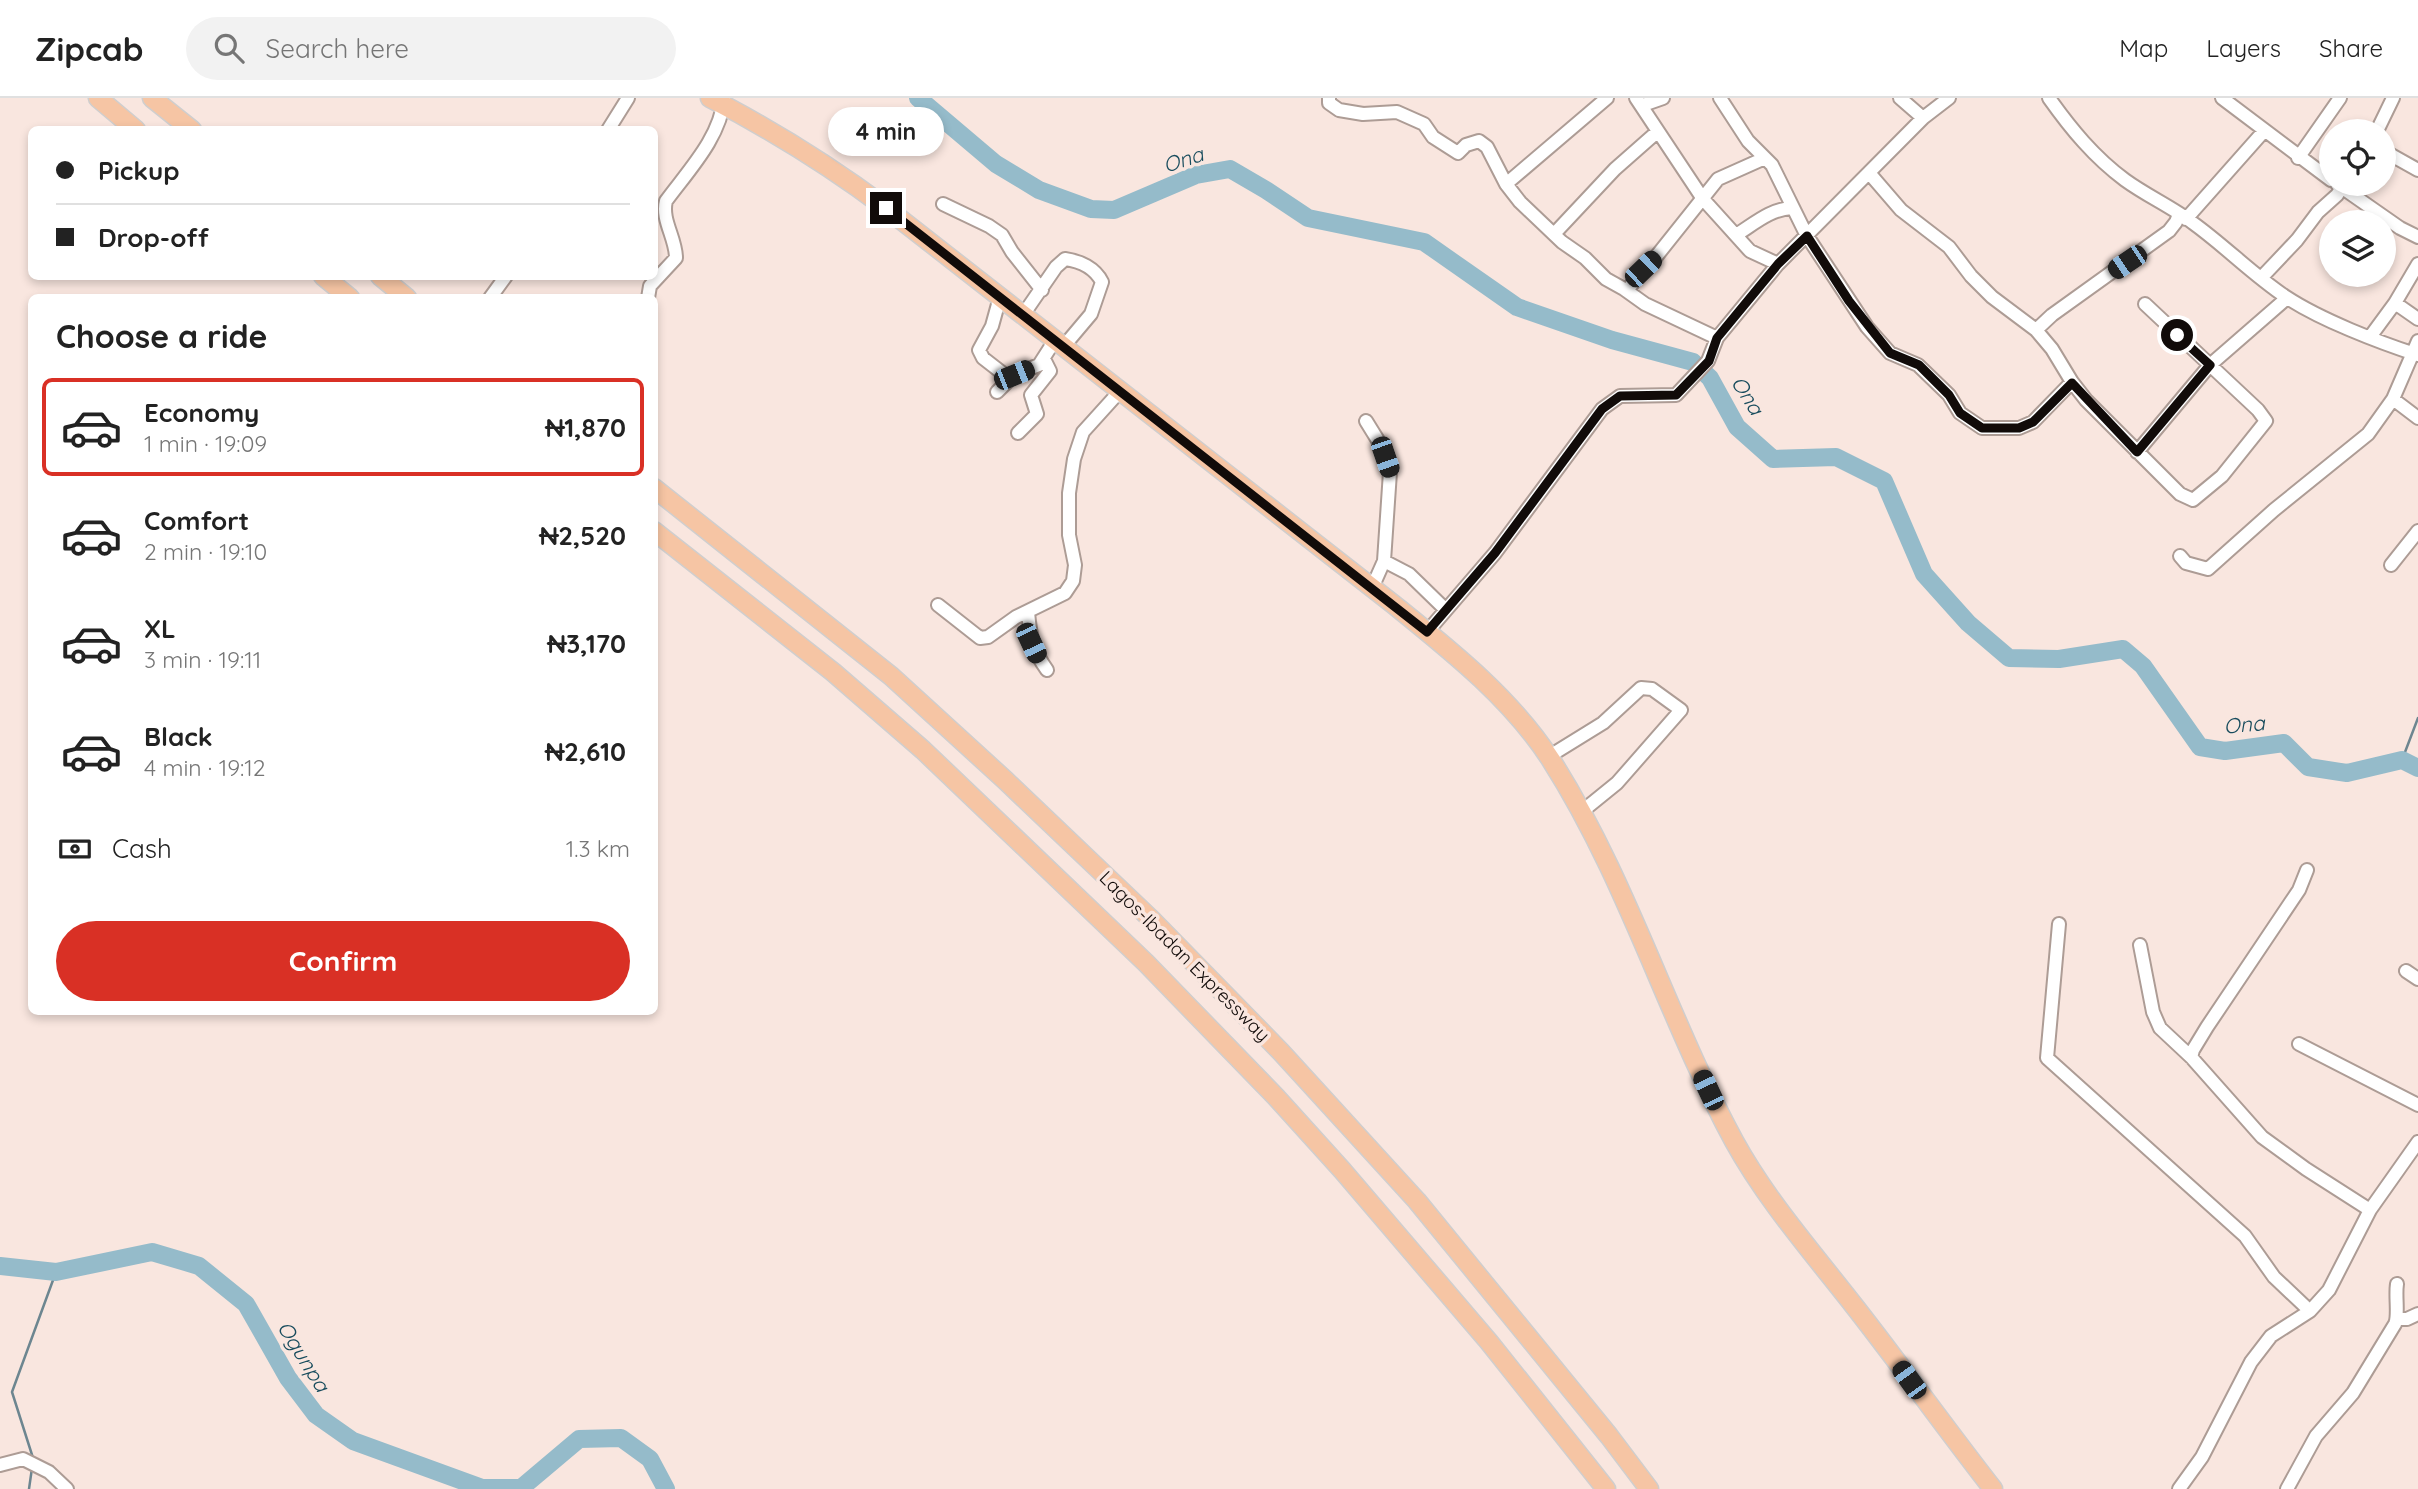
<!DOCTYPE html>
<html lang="en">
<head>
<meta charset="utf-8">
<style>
  body { margin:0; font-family:Quicksand,sans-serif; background:#f2f2f2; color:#222; height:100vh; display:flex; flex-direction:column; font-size:26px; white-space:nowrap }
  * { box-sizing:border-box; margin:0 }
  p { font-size:23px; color:#767676 }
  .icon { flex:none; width:38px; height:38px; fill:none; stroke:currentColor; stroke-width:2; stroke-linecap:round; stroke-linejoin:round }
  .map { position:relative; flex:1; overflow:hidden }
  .sheet { position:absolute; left:28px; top:196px; width:630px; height:721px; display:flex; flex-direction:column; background:#fff; border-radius:10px; box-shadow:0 4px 10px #0003 }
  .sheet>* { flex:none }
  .top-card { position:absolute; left:28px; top:28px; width:630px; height:154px; border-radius:10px; box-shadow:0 4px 10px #0003; display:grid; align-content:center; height:154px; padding:0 28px; background:#fff }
  .fabs { position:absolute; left:2319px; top:21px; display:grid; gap:14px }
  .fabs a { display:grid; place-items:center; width:77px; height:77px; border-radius:50%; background:#fff; box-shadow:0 4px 10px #0003; font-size:35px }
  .end { position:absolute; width:32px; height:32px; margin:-16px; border:9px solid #110b09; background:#fff; box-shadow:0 0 0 4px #fff }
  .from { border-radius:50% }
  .bubble { position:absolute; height:49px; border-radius:24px; background:#fff; box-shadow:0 4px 10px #0003; font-size:23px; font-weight:700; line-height:49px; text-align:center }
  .car { position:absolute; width:21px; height:42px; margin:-21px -10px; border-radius:9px; box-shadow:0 0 5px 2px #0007; background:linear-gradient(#222 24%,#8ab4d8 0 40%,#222 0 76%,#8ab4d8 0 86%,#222 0) }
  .top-card b { display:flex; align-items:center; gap:24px; height:66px; font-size:26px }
  .top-card b+b { border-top:2px solid #e0e0e0 }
  .top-card i { width:18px; height:18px; background:#222 }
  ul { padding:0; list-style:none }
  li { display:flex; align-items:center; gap:21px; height:98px; margin:0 14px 10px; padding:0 14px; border:4px solid transparent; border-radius:10px }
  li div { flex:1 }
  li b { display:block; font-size:26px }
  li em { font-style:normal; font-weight:700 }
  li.selected { border-color:#d93025 }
  li>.icon { width:63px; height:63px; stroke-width:1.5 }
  h2 { padding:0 28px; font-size:32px; line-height:84px }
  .pay { display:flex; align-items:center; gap:18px; height:77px; padding:0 28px; font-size:26px }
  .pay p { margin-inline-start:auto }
  .cta { display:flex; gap:14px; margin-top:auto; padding:14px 28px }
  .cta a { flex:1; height:80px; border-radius:42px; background:#d93025; color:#fff; font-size:28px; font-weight:700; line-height:80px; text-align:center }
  header { display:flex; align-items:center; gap:42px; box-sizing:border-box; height:98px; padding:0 35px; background:#fff; border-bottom:2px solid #e0e0e0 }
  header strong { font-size:33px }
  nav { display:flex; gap:38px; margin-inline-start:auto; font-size:24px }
  .search { width:490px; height:63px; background:#f2f2f2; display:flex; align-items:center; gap:18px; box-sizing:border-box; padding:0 24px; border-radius:38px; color:#767676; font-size:26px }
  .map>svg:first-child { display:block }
</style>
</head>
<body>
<header>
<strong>Zipcab</strong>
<div class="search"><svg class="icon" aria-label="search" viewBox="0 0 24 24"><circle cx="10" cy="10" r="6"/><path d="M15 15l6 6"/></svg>Search here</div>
<nav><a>Map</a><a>Layers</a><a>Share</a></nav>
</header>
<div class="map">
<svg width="2418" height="1391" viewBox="0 0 2418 1391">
  <rect width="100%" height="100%" fill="#f9e6df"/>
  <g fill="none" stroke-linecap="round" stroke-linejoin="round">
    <path stroke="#6d8690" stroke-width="2.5" d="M 2402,662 L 2418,620
      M 33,1360 L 12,1294 L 56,1174
      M 29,1391 L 32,1370"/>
    <path stroke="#95bbca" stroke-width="18" d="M 918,0 L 996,66 L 1039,92 L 1091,111 L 1114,112 L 1196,77 L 1230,71 L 1266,92 L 1308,120 L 1424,144 L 1517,209 L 1612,242 L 1693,264 L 1710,280 L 1737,329 L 1773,361 L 1836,359 L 1884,383 L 1924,476 L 1968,525 L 2009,560 L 2059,561 L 2123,551 L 2143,568 L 2200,649 L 2225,653 L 2284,645 L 2308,669 L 2347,675 L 2402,662 L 2418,670
      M 0,1168 L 56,1174 L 152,1154 L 199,1168 L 246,1206 L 288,1280 L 316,1317 L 353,1343 L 482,1390 L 521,1390 L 579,1341 L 621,1340 L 650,1361 L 666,1391"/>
    <g stroke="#ad9c95" stroke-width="16">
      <path id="minor" d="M 1329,0 L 1329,5 L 1339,12 L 1363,16 L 1397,14 L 1424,26 L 1433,39 L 1458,55 L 1466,47 L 1479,43 L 1487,49 L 1506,86 L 1520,104 L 1562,144 L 1585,160 L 1606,181 L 1624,191 L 1645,206 L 1717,240 L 1708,263 L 1676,297 L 1620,298 L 1602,311 L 1495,455 L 1427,534
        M 1636,0 L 1703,101 L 1750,153 L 1778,166 L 1923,20 L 1949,0
        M 1720,0 L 1748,43 L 1772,67 L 1807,138 L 1867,229 L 1890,255 L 1918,267 L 1949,297 L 1960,315 L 1982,330 L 2019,330 L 2033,324 L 2072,284
        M 1900,0 L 1923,20
        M 2049,0 C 2071,31 2094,59 2125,82 C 2147,98 2172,109 2193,125 C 2225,148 2253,177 2286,199 C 2321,222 2378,244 2418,257
        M 2222,0 L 2331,82
        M 1643,7 L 1663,0
        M 608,32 L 628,0
        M 2377,33 L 2393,0
        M 2384,53 L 2418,72
        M 2298,60 L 2340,0
        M 1870,76 L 1901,112 L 1949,149 L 1971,178 L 1992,199 L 2036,232 L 2052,251 L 2072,284 L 2086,302 L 2180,396 L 2193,402 L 2222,378 L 2266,323 L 2258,312 L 2145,206
        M 1506,86 L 1607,0
        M 2337,86 L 2400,130 L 2418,139
        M 943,106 L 989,128 L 1002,137 L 1012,154 L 1042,192
        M 2186,121 L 2264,33
        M 1554,136 L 1615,71 L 1657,34
        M 1736,137 C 1754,126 1770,111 1792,110
        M 2261,180 L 2297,142 L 2318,114 L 2337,97 L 2344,86
        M 1627,193 L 1643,171 L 1655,160 L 1718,81 L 1765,60
        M 1000,199 L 992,228 L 979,252 L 983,260 L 1010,281
        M 490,200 L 506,178
        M 648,200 L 650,188 L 676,160 C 676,140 661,122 666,103 C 688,73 721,39 724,0
        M 2395,205 L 2418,221
        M 1023,217 L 1056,169 L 1065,161 C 1080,163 1095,170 1102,184 L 1091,216 L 1064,248
        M 2036,232 L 2052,217 L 2169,133 L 2176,124 L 2179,116
        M 2370,239 L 2395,205 L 2418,166
        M 1717,240 L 1778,166
        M 997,294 L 1014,277 L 1039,267 L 1055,242
        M 2393,301 L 2418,320
        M 1366,323 L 1379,344 L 1390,374 L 1384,463 L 1372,490
        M 1018,335 L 1037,316 L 1031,297 L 1050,273 L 1044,261
        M 2137,354 L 2210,267 L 2287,200
        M 2180,458 L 2186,465 L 2208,471 L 2274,412 L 2368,336 L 2393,301 L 2418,243
        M 1384,463 L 1409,476 L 1446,512
        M 2391,467 L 2418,433
        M 938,507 L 980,540 L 988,539 L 1016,519 L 1065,495 L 1073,483 L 1075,467 L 1069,437 L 1069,395 L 1074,361 L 1083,334 L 1121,292
        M 1028,514 C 1030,537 1033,553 1047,572
        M 1548,659 L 1603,625 L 1641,590 L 1652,591 L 1681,612 L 1617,685 L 1580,715
        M 2059,826 L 2047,960 L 2245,1138 L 2274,1179 L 2310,1213
        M 2140,847 L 2153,914 L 2160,930 L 2191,959 L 2262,1039 L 2306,1071 L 2370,1112
        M 2406,873 L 2418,881
        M 2299,946 L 2418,1007
        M 2191,959 L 2193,952 L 2207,929 L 2299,792 L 2307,772
        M 2398,1221 L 2407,1221 L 2418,1216
        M 0,1367 L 23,1361 L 49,1374 L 67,1391
        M 2179,1391 L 2202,1359 L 2251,1264 L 2271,1238 L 2310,1213 L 2329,1192 L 2370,1112 L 2418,1044
        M 2287,1391 L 2316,1338 L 2353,1295 L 2395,1226 C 2399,1218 2395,1198 2397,1186"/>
    </g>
    <g stroke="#cfcece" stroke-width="21">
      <path id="highway" d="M 98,0 L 136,32
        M 152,0 L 192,32
        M 710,0 C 772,32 830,68 886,110 L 1393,506 C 1450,552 1511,600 1551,662 C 1627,781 1667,919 1734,1043 C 1767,1103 1813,1155 1855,1209 C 1902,1269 1946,1331 1993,1391
        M 323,178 L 350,200
        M 380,178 L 407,200
        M 654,390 L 891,578 L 1005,682 L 1152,822 L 1281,954 L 1417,1103 L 1609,1338 L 1649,1391
        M 654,433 L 833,574 L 923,652 L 1146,865 L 1276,999 L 1342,1072 L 1489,1244 L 1606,1391"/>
    </g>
    <use href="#minor" stroke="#fff" stroke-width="12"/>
    <use href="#highway" stroke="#f6c5a4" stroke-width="18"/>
  </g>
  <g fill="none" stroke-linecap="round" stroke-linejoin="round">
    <path stroke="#110b09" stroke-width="9" d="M 886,110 L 1427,534 L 1495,455 L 1602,311 L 1620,298 L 1676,297 L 1709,263 L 1717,240 L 1778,166 L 1807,138 L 1849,203 L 1890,255 L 1919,267 L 1949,297 L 1960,315 L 1982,330 L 2019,330 L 2033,324 L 2072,285 L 2137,354 L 2210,267 L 2177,237"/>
  </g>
  <g text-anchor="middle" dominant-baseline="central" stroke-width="7" stroke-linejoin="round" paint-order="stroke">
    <g font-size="19" fill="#110b09" stroke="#f9e6df">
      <text transform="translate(1185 858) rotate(45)">Lagos-Ibadan Expressway</text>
    </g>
    <g font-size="21" font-style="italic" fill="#184c5d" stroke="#f9e6df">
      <text transform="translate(1183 61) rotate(-18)">Ona</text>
      <text transform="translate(1748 297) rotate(58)">Ona</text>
      <text transform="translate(2244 626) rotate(-5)">Ona</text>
      <text transform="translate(304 1258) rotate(58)">Ogunpa</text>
    </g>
  </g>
</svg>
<div class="fabs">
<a><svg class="icon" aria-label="locate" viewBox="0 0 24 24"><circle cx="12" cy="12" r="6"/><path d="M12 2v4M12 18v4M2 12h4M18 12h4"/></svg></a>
<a><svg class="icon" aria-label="layers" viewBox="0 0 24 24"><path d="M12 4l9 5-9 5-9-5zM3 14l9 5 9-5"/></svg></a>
</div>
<i class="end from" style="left:2177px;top:237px"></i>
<i class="end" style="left:886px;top:110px"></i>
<div class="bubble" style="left:828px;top:9px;width:116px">4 min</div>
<i class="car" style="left:2127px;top:164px;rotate:236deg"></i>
<i class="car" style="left:1643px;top:171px;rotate:46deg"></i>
<i class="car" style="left:1014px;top:277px;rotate:68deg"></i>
<i class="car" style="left:1385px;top:359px;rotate:161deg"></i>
<i class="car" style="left:1031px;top:545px;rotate:155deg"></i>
<i class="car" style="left:1708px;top:992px;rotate:335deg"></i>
<i class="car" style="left:1909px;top:1282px;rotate:324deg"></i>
<div class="top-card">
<b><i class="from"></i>Pickup</b>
<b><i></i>Drop-off</b>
</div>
<section class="sheet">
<h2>Choose a ride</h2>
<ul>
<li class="selected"><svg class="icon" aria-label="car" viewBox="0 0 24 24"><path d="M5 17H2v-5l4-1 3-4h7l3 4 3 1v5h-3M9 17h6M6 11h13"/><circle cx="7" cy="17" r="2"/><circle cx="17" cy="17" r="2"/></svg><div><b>Economy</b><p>1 min · 19:09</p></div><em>₦1,870</em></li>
<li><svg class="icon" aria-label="car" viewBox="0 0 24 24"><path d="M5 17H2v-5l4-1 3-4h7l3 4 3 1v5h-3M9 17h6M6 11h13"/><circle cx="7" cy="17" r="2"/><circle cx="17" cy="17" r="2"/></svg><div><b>Comfort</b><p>2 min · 19:10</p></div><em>₦2,520</em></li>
<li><svg class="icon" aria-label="car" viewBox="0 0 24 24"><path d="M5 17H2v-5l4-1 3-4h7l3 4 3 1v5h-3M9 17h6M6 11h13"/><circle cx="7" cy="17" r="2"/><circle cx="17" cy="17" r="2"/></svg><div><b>XL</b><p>3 min · 19:11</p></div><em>₦3,170</em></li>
<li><svg class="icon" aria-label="car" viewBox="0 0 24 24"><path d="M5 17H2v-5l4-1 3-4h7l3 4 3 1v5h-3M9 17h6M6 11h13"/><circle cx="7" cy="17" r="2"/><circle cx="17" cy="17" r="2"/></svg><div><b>Black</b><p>4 min · 19:12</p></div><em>₦2,610</em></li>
</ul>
<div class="pay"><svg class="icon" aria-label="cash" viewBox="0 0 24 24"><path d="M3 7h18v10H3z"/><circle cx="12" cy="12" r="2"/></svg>Cash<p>1.3 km</p></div>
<div class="cta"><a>Confirm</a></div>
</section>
</div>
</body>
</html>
